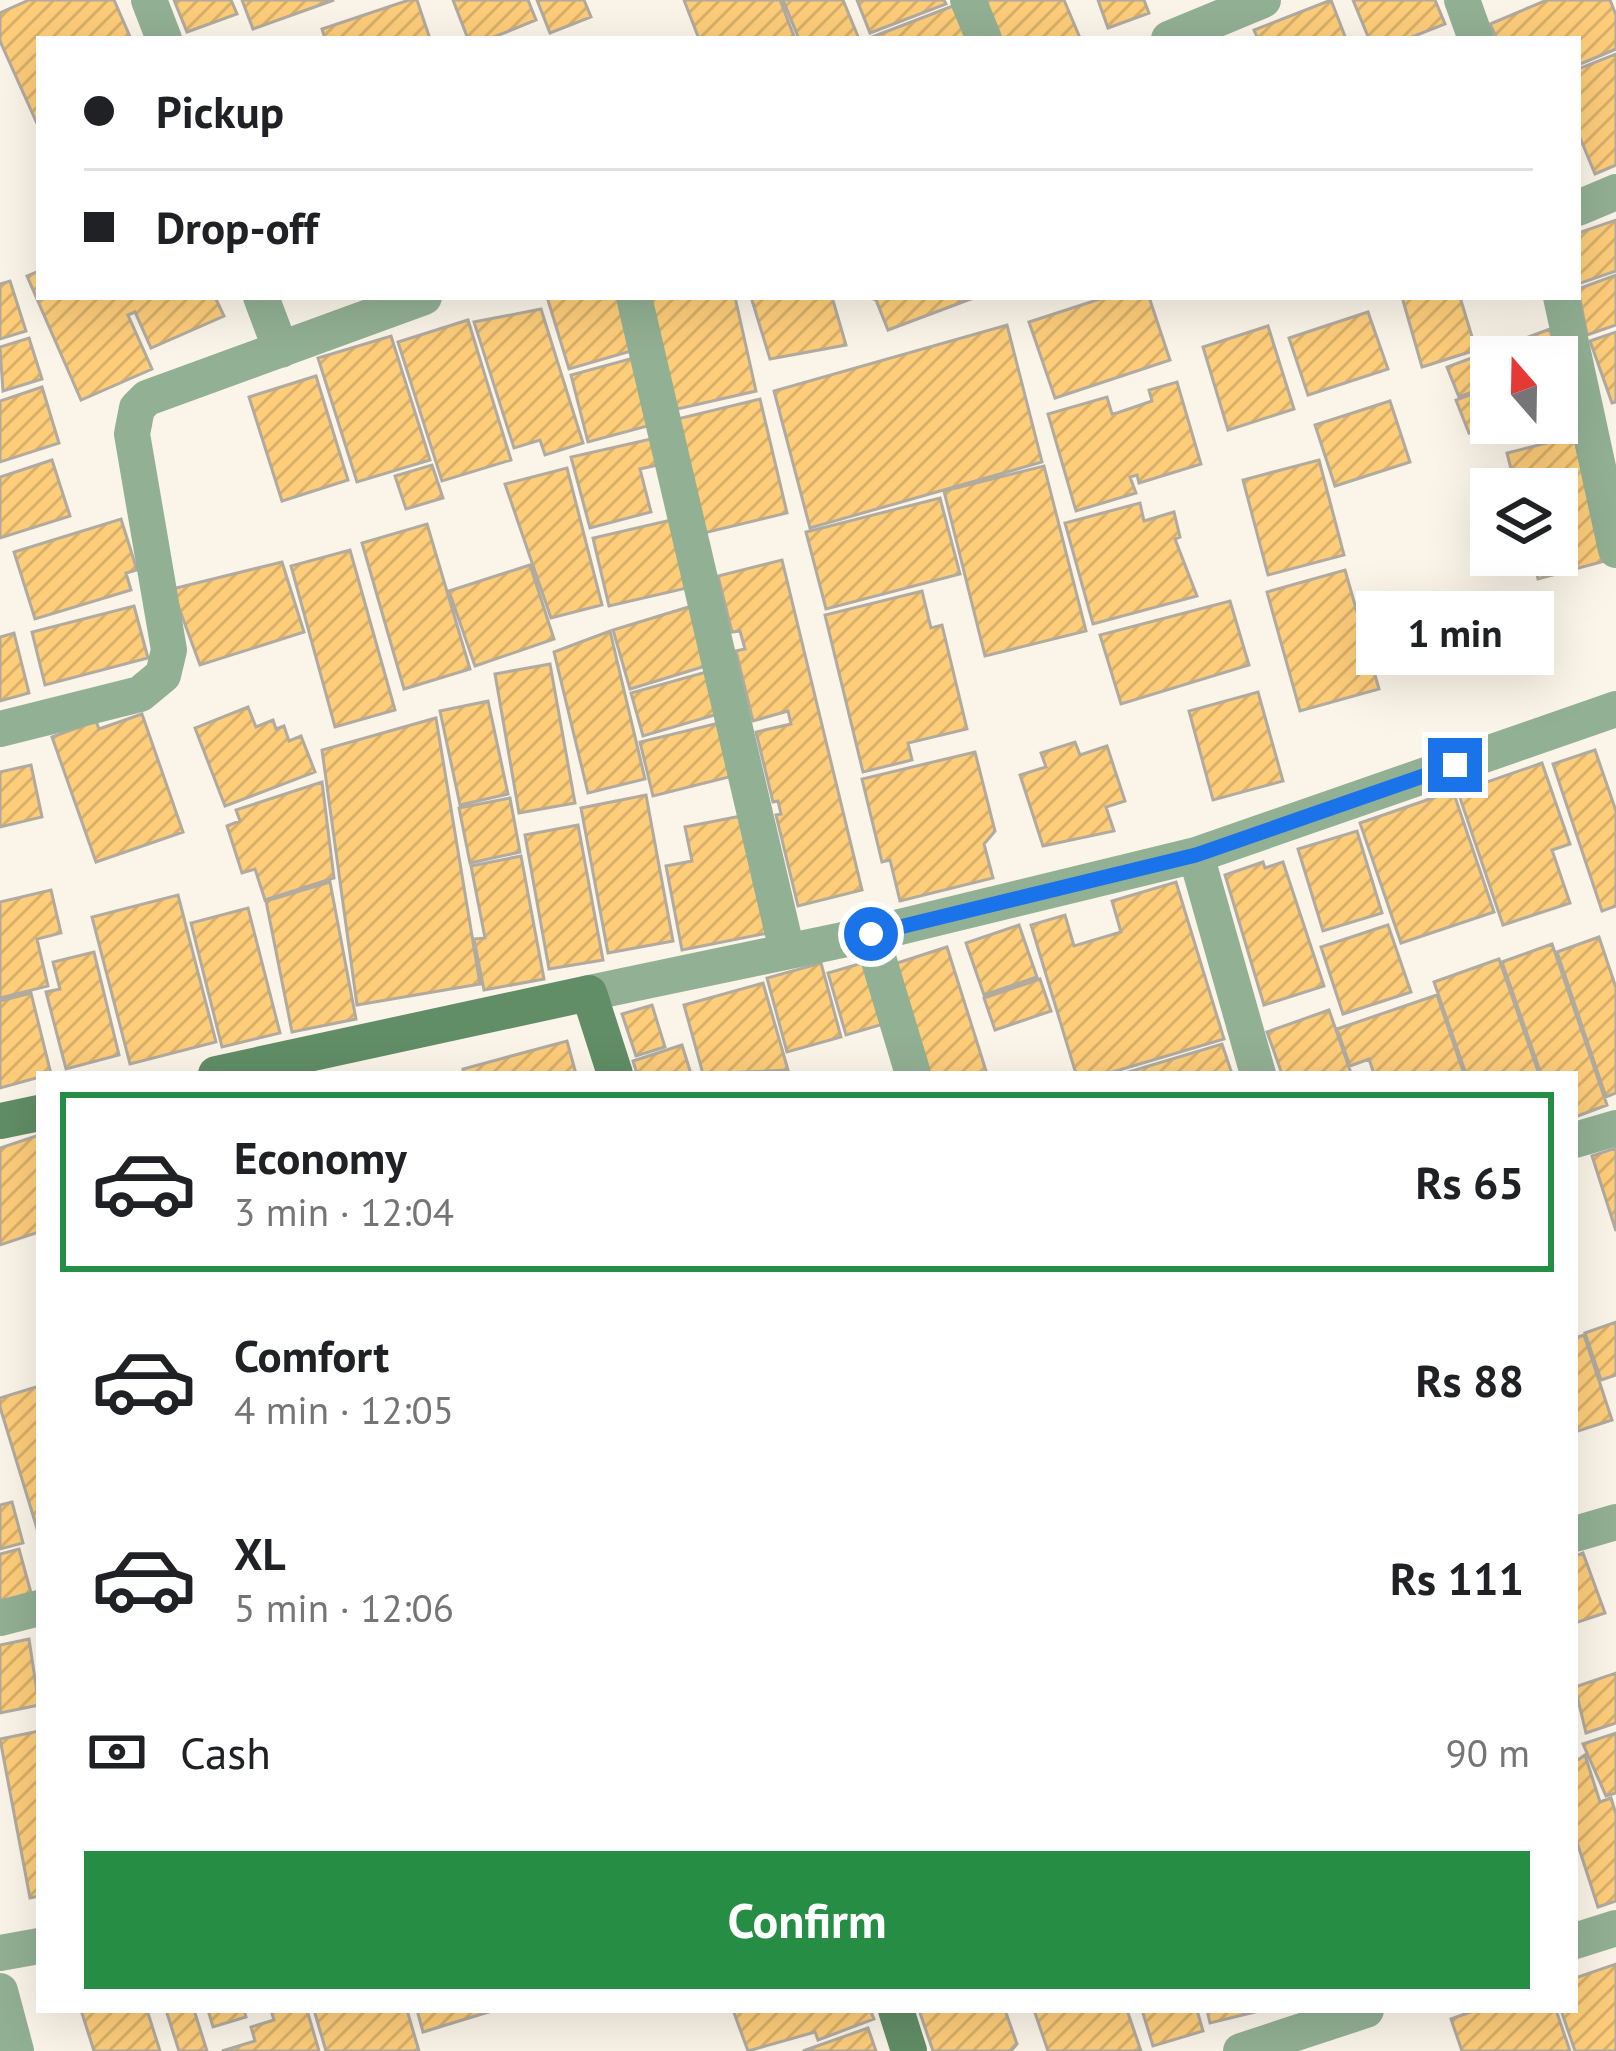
<!DOCTYPE html>
<html lang="en">
<head>
<meta charset="utf-8">
<style>
  body { margin:0; font-family:"PT Sans",sans-serif; background:#f6f6f6; color:#202124; height:100vh; display:flex; flex-direction:column; font-size:45px; white-space:nowrap }
  * { box-sizing:border-box; margin:0 }
  p { font-size:39px; color:#757577 }
  .icon { flex:none; width:66px; height:66px; fill:none; stroke:currentColor; stroke-width:2; stroke-linecap:round; stroke-linejoin:round }
  .map { position:relative; flex:1; overflow:hidden }
  .panel { position:absolute; left:36px; top:1071px; width:1542px; height:942px; display:flex; flex-direction:column; background:#fff; border-radius:0px; box-shadow:0 12px 48px #0002 }
  .panel>* { flex:none }
  .guide { position:absolute; left:36px; top:36px; width:1545px; height:264px; border-radius:0px; box-shadow:0 12px 48px #0002; display:grid; align-content:center; height:264px; padding:0 48px; background:#fff }
  .needle { width:78px; rotate:340deg }
  .tools { position:absolute; left:1470px; top:336px; display:grid; gap:24px }
  .tools a { display:grid; place-items:center; width:108px; height:108px; border-radius:0px; background:#fff; box-shadow:0 12px 48px #0002; font-size:60px }
  .end { position:absolute; width:54px; height:54px; margin:-27px; border:15px solid #1a73e8; background:#fff; box-shadow:0 0 0 6px #fff }
  .from { border-radius:50% }
  .bubble { position:absolute; height:84px; border-radius:0px; background:#fff; box-shadow:0 12px 48px #0002; font-size:39px; font-weight:800; line-height:84px; text-align:center }
  .guide b { display:flex; align-items:center; gap:42px; height:114px; font-size:45px }
  .guide b+b { border-top:3px solid #e0e0e0 }
  .guide i { width:30px; height:30px; background:#202124 }
  ul { padding:21px 0 0; list-style:none }
  li { display:flex; align-items:center; gap:36px; height:180px; margin:0 24px 18px; padding:0 24px; border:6px solid transparent; border-radius:0px }
  li div { flex:1 }
  li b { display:block; font-size:45px }
  li em { font-style:normal; font-weight:800 }
  li.active { border-color:#258d44 }
  li>.icon { width:108px; height:108px; stroke-width:1.5 }
  .pay { display:flex; align-items:center; gap:30px; height:132px; padding:0 48px; font-size:45px }
  .pay p { margin-inline-start:auto }
  .action { display:flex; gap:24px; margin-top:auto; padding:24px 48px }
  .action a { flex:1; height:138px; border-radius:0px; background:#258d44; color:#fff; font-size:48px; font-weight:800; line-height:138px; text-align:center }
  .map>svg:first-child { display:block }
</style>
</head>
<body>
<div class="map">
<svg width="1616" height="2051" viewBox="0 0 1616 2051">
  <defs>
    <pattern id="building-hatch" width="6" height="6" patternUnits="userSpaceOnUse" patternTransform="scale(3)"><rect width="6" height="6" fill="#fdcd7a"/><path d="M-1 1l2-2M0 6l6-6M5 7l2-2" fill="none" stroke="#d9b069"/></pattern>
  </defs>
  <rect width="100%" height="100%" fill="#fbf4e8"/>
  <path fill="url(#building-hatch)" stroke="#b1aa9f" stroke-width="3" d="M 29,0 L 114,0 L 131,39 L 39,39 L 39,128 L 0,41 L 0,13 Z
    M 174,0 L 231,0 L 237,14 L 187,32 Z
    M 242,0 L 334,0 L 253,29 Z
    M 409,0 L 417,0 L 430,39 L 325,39 L 322,29 Z
    M 453,0 L 528,0 L 536,20 L 489,39 L 468,39 Z
    M 537,0 L 584,0 L 591,17 L 550,33 Z
    M 684,0 L 780,0 L 795,39 L 699,39 Z
    M 783,0 L 843,0 L 859,39 L 799,39 Z
    M 857,0 L 944,0 L 946,4 L 870,33 Z
    M 980,0 L 1064,0 L 1080,38 L 996,39 Z
    M 1098,0 L 1144,0 L 1149,13 L 1108,28 Z
    M 1331,0 L 1346,39 L 1258,39 L 1254,30 Z
    M 1353,0 L 1435,0 L 1445,24 L 1407,39 L 1369,39 Z
    M 1547,0 L 1610,0 L 1616,15 L 1616,49 L 1578,65 L 1578,39 L 1497,39 L 1490,24 Z
    M 958,4 L 972,39 L 867,39 Z
    M 1616,54 L 1616,165 L 1595,174 L 1578,133 L 1578,69 Z
    M 1616,220 L 1616,271 L 1578,284 L 1578,233 Z
    M 39,271 L 39,297 L 215,297 L 224,316 L 151,348 L 135,312 L 128,315 L 152,369 L 81,400 L 27,276 Z
    M 1616,275 L 1616,325 L 1587,335 L 1578,289 Z
    M 10,281 L 26,331 L 0,339 L 0,284 Z
    M 547,297 L 622,297 L 638,349 L 569,369 Z
    M 648,297 L 735,297 L 756,391 L 673,410 Z
    M 751,297 L 832,297 L 846,345 L 770,359 Z
    M 869,297 L 976,297 L 888,330 L 876,300 Z
    M 1106,297 L 1149,297 L 1170,360 L 1055,398 L 1029,322 Z
    M 1402,297 L 1460,297 L 1476,350 L 1422,367 Z
    M 541,309 L 583,443 L 545,455 L 540,440 L 514,448 L 474,322 Z
    M 1368,312 L 1388,369 L 1308,395 L 1289,338 Z
    M 468,320 L 511,460 L 442,481 L 398,342 Z
    M 1007,325 L 1042,462 L 810,528 L 774,391 Z
    M 1268,326 L 1294,409 L 1228,430 L 1203,347 Z
    M 1550,329 L 1557,357 L 1491,357 L 1491,385 L 1459,397 L 1447,367 Z
    M 1616,332 L 1616,402 L 1612,403 L 1590,341 Z
    M 391,336 L 430,460 L 357,482 L 318,358 Z
    M 29,338 L 42,379 L 3,391 L 0,347 Z
    M 637,357 L 655,424 L 588,442 L 571,375 Z
    M 316,376 L 348,480 L 282,501 L 249,397 Z
    M 1177,382 L 1201,464 L 1139,483 L 1137,475 L 1130,477 L 1136,493 L 1076,511 L 1048,414 L 1107,397 L 1112,414 L 1117,413 L 1152,401 L 1149,390 Z
    M 42,387 L 59,443 L 0,462 L 0,401 Z
    M 1491,387 L 1491,423 L 1497,423 L 1469,433 L 1456,400 Z
    M 760,399 L 787,513 L 704,533 L 677,419 Z
    M 1390,401 L 1410,462 L 1335,486 L 1315,425 Z
    M 1574,436 L 1605,561 L 1538,579 L 1533,555 L 1557,555 L 1557,489 L 1516,489 L 1507,453 Z
    M 651,439 L 658,465 L 640,469 L 651,512 L 590,528 L 571,457 Z
    M 52,460 L 70,516 L 0,538 L 0,477 Z
    M 1319,460 L 1344,555 L 1268,575 L 1243,480 Z
    M 432,465 L 443,498 L 406,509 L 395,476 Z
    M 1044,466 L 1086,631 L 985,656 L 944,491 Z
    M 567,468 L 602,605 L 551,618 L 505,484 Z
    M 940,498 L 960,574 L 826,609 L 806,532 Z
    M 1140,503 L 1144,521 L 1174,512 L 1180,537 L 1175,539 L 1197,596 L 1093,624 L 1065,523 Z
    M 121,519 L 137,570 L 126,573 L 131,590 L 35,619 L 14,552 Z
    M 671,520 L 687,588 L 609,606 L 593,538 Z
    M 427,524 L 470,669 L 404,689 L 362,543 Z
    M 350,550 L 395,710 L 335,727 L 291,566 Z
    M 782,560 L 862,890 L 798,906 L 776,815 L 781,814 L 778,801 L 773,802 L 756,732 L 791,724 L 788,711 L 753,721 L 736,651 L 745,649 L 740,631 L 732,632 L 718,576 Z
    M 282,562 L 304,632 L 200,665 L 172,589 Z
    M 530,565 L 554,639 L 475,666 L 449,591 Z
    M 1345,570 L 1379,689 L 1300,711 L 1267,592 Z
    M 922,591 L 931,628 L 942,625 L 967,729 L 908,743 L 912,760 L 863,772 L 825,615 Z
    M 1230,601 L 1249,665 L 1121,704 L 1100,635 Z
    M 134,606 L 148,658 L 45,685 L 32,632 Z
    M 692,606 L 709,665 L 630,689 L 613,630 Z
    M 610,631 L 645,779 L 588,793 L 554,652 Z
    M 14,633 L 29,693 L 0,701 L 0,637 Z
    M 550,664 L 575,803 L 519,813 L 495,674 Z
    M 706,672 L 718,714 L 643,736 L 631,693 Z
    M 1258,692 L 1283,781 L 1213,800 L 1189,711 Z
    M 488,701 L 508,794 L 460,805 L 440,711 Z
    M 248,707 L 256,727 L 273,720 L 276,729 L 284,726 L 289,741 L 301,736 L 315,772 L 225,806 L 195,728 Z
    M 142,714 L 183,832 L 96,862 L 52,737 L 96,721 L 99,729 Z
    M 436,718 L 480,984 L 357,1005 L 322,750 Z
    M 723,722 L 737,775 L 653,796 L 640,742 Z
    M 1075,742 L 1080,755 L 1107,746 L 1125,801 L 1106,807 L 1114,831 L 1043,846 L 1020,775 L 1046,767 L 1041,753 Z
    M 1595,750 L 1616,811 L 1616,906 L 1602,911 L 1553,764 Z
    M 975,752 L 995,831 L 984,844 L 993,878 L 900,901 L 890,860 L 882,862 L 862,779 Z
    M 1542,763 L 1570,844 L 1552,850 L 1570,903 L 1503,925 L 1458,792 Z
    M 31,765 L 42,817 L 0,827 L 0,772 Z
    M 322,782 L 334,878 L 265,900 L 255,869 L 242,873 L 227,826 L 240,821 L 236,810 Z
    M 1453,791 L 1494,912 L 1401,943 L 1360,823 Z
    M 646,795 L 673,941 L 608,953 L 581,808 Z
    M 510,798 L 520,852 L 470,863 L 459,808 Z
    M 751,814 L 773,932 L 682,950 L 666,866 L 692,861 L 685,827 Z
    M 578,825 L 603,960 L 549,969 L 525,835 Z
    M 1357,831 L 1382,913 L 1323,931 L 1298,849 Z
    M 521,856 L 544,979 L 484,990 L 474,939 L 485,938 L 471,866 Z
    M 1263,862 L 1265,868 L 1283,862 L 1324,986 L 1264,1005 L 1225,875 Z
    M 330,882 L 356,1019 L 292,1032 L 266,901 Z
    M 1176,882 L 1224,1039 L 1106,1074 L 1076,1074 L 1031,925 L 1065,915 L 1074,946 L 1121,932 L 1112,901 Z
    M 51,890 L 61,933 L 37,939 L 48,986 L 0,998 L 0,902 Z
    M 178,895 L 216,1042 L 130,1064 L 92,917 Z
    M 248,908 L 280,1033 L 222,1047 L 191,923 Z
    M 1019,925 L 1037,977 L 984,995 L 966,943 Z
    M 1388,925 L 1411,992 L 1343,1014 L 1321,947 Z
    M 1599,937 L 1616,988 L 1616,1093 L 1606,1097 L 1557,952 Z
    M 1552,944 L 1607,1105 L 1575,1117 L 1575,1074 L 1541,1074 L 1502,962 Z
    M 947,947 L 987,1074 L 925,1074 L 891,965 Z
    M 94,952 L 119,1055 L 66,1069 L 46,992 L 60,989 L 53,962 Z
    M 1499,959 L 1539,1074 L 1466,1074 L 1434,982 Z
    M 869,961 L 887,1023 L 846,1035 L 828,973 Z
    M 821,963 L 841,1037 L 787,1052 L 767,978 Z
    M 1040,979 L 1051,1011 L 995,1030 L 984,998 Z
    M 763,983 L 788,1070 L 703,1074 L 684,1005 Z
    M 31,993 L 51,1074 L 0,1088 L 0,1001 Z
    M 1437,995 L 1464,1074 L 1374,1074 L 1369,1059 L 1350,1066 L 1337,1029 Z
    M 652,1005 L 665,1047 L 636,1056 L 622,1014 Z
    M 1329,1010 L 1351,1073 L 1282,1074 L 1267,1032 Z
    M 567,1041 L 576,1074 L 464,1074 L 463,1069 Z
    M 1222,1044 L 1232,1074 L 1122,1074 Z
    M 682,1045 L 691,1074 L 637,1074 L 633,1061 Z
    M 39,1135 L 39,1232 L 0,1245 L 0,1148 Z
    M 1616,1148 L 1616,1231 L 1592,1156 Z
    M 1616,1322 L 1616,1375 L 1601,1380 L 1585,1333 Z
    M 1584,1335 L 1612,1420 L 1575,1432 L 1575,1338 Z
    M 39,1386 L 39,1535 L 0,1407 L 0,1398 Z
    M 12,1502 L 23,1543 L 0,1549 L 0,1505 Z
    M 19,1549 L 33,1600 L 0,1609 L 0,1554 Z
    M 1583,1553 L 1605,1613 L 1575,1623 L 1575,1556 Z
    M 29,1639 L 39,1705 L 0,1713 L 0,1645 Z
    M 1616,1673 L 1616,1723 L 1586,1733 L 1575,1687 Z
    M 39,1731 L 39,1896 L 30,1898 L 0,1739 Z
    M 1616,1733 L 1616,1793 L 1606,1796 L 1583,1744 Z
    M 1585,1755 L 1600,1802 L 1611,1798 L 1616,1814 L 1616,1901 L 1598,1907 L 1575,1836 L 1575,1762 Z
    M 1616,1964 L 1616,2051 L 1575,2051 L 1561,2010 L 1575,2010 L 1575,1978 Z
    M 81,2010 L 147,2010 L 160,2051 L 94,2051 Z
    M 166,2010 L 194,2010 L 207,2051 L 179,2051 Z
    M 208,2010 L 244,2010 L 246,2017 L 213,2027 Z
    M 271,2010 L 307,2010 L 319,2051 L 222,2051 L 255,2041 L 251,2027 L 274,2020 Z
    M 314,2010 L 407,2010 L 419,2051 L 326,2051 Z
    M 417,2010 L 495,2010 L 423,2032 Z
    M 733,2010 L 870,2010 L 874,2019 L 818,2040 L 815,2032 L 748,2051 Z
    M 919,2010 L 1005,2010 L 1017,2044 L 1011,2051 L 933,2051 Z
    M 1034,2010 L 1127,2010 L 1141,2051 L 1048,2051 Z
    M 1142,2010 L 1197,2010 L 1203,2031 L 1153,2046 Z
    M 1207,2010 L 1263,2010 L 1210,2023 Z
    M 1476,2010 L 1556,2010 L 1570,2051 L 1462,2051 L 1451,2019 Z
    M 868,2028 L 876,2051 L 803,2051 Z"/>
  <g fill="none" stroke-linecap="round" stroke-linejoin="round">
    <path stroke="#92b094" stroke-width="36" d="M 149,0 L 164,39
      M 968,0 L 984,39
      M 1462,0 L 1476,39
      M 1169,39 L 1263,0
      M 1578,208 L 1616,192
      M 261,297 L 281,350
      M 634,297 L 787,951
      M 1561,297 L 1616,550
      M 0,729 L 140,694 L 163,675 L 169,650 L 132,434 L 137,408 L 147,398 L 424,297
      M 1196,855 L 1258,1074
      M 871,934 L 913,1074
      M 589,993 L 871,934 L 1196,855 L 1616,709
      M 1575,1140 L 1616,1128
      M 1575,1534 L 1616,1522
      M 0,1618 L 39,1608
      M 1575,1941 L 1616,1928
      M 0,1953 L 39,1946
      M 0,1991 L 16,2051
      M 1241,2051 L 1366,2010"/>
    <path stroke="#618e66" stroke-width="36" d="M 216,1074 L 589,993 L 615,1074
      M 0,1121 L 39,1113
      M 896,2010 L 909,2051"/>
  </g>
  <g fill="none" stroke-linecap="round" stroke-linejoin="round">
    <path stroke="#1a73e8" stroke-width="15" d="M 871,934 L 1196,855 L 1455,765"/>
  </g>
</svg>
<div class="tools">
<a><svg class="needle" viewBox="-14 -14 28 28"><path d="M0-13l5 13h-10z" fill="#e53935"/><path d="M0 13l5-13h-10z" fill="#757577"/></svg></a>
<a><svg class="icon" aria-label="layers" viewBox="0 0 24 24"><path d="M12 4l9 5-9 5-9-5zM3 14l9 5 9-5"/></svg></a>
</div>
<i class="end from" style="left:871px;top:934px"></i>
<i class="end" style="left:1455px;top:765px"></i>
<div class="bubble" style="left:1356px;top:591px;width:198px">1 min</div>
<div class="guide">
<b><i class="from"></i>Pickup</b>
<b><i></i>Drop-off</b>
</div>
<section class="panel">
<ul>
<li class="active"><svg class="icon" aria-label="car" viewBox="0 0 24 24"><path d="M5 17H2v-5l4-1 3-4h7l3 4 3 1v5h-3M9 17h6M6 11h13"/><circle cx="7" cy="17" r="2"/><circle cx="17" cy="17" r="2"/></svg><div><b>Economy</b><p>3 min · 12:04</p></div><em>Rs 65</em></li>
<li><svg class="icon" aria-label="car" viewBox="0 0 24 24"><path d="M5 17H2v-5l4-1 3-4h7l3 4 3 1v5h-3M9 17h6M6 11h13"/><circle cx="7" cy="17" r="2"/><circle cx="17" cy="17" r="2"/></svg><div><b>Comfort</b><p>4 min · 12:05</p></div><em>Rs 88</em></li>
<li><svg class="icon" aria-label="car" viewBox="0 0 24 24"><path d="M5 17H2v-5l4-1 3-4h7l3 4 3 1v5h-3M9 17h6M6 11h13"/><circle cx="7" cy="17" r="2"/><circle cx="17" cy="17" r="2"/></svg><div><b>XL</b><p>5 min · 12:06</p></div><em>Rs 111</em></li>
</ul>
<div class="pay"><svg class="icon" aria-label="cash" viewBox="0 0 24 24"><path d="M3 7h18v10H3z"/><circle cx="12" cy="12" r="2"/></svg>Cash<p>90 m</p></div>
<div class="action"><a>Confirm</a></div>
</section>
</div>
</body>
</html>
